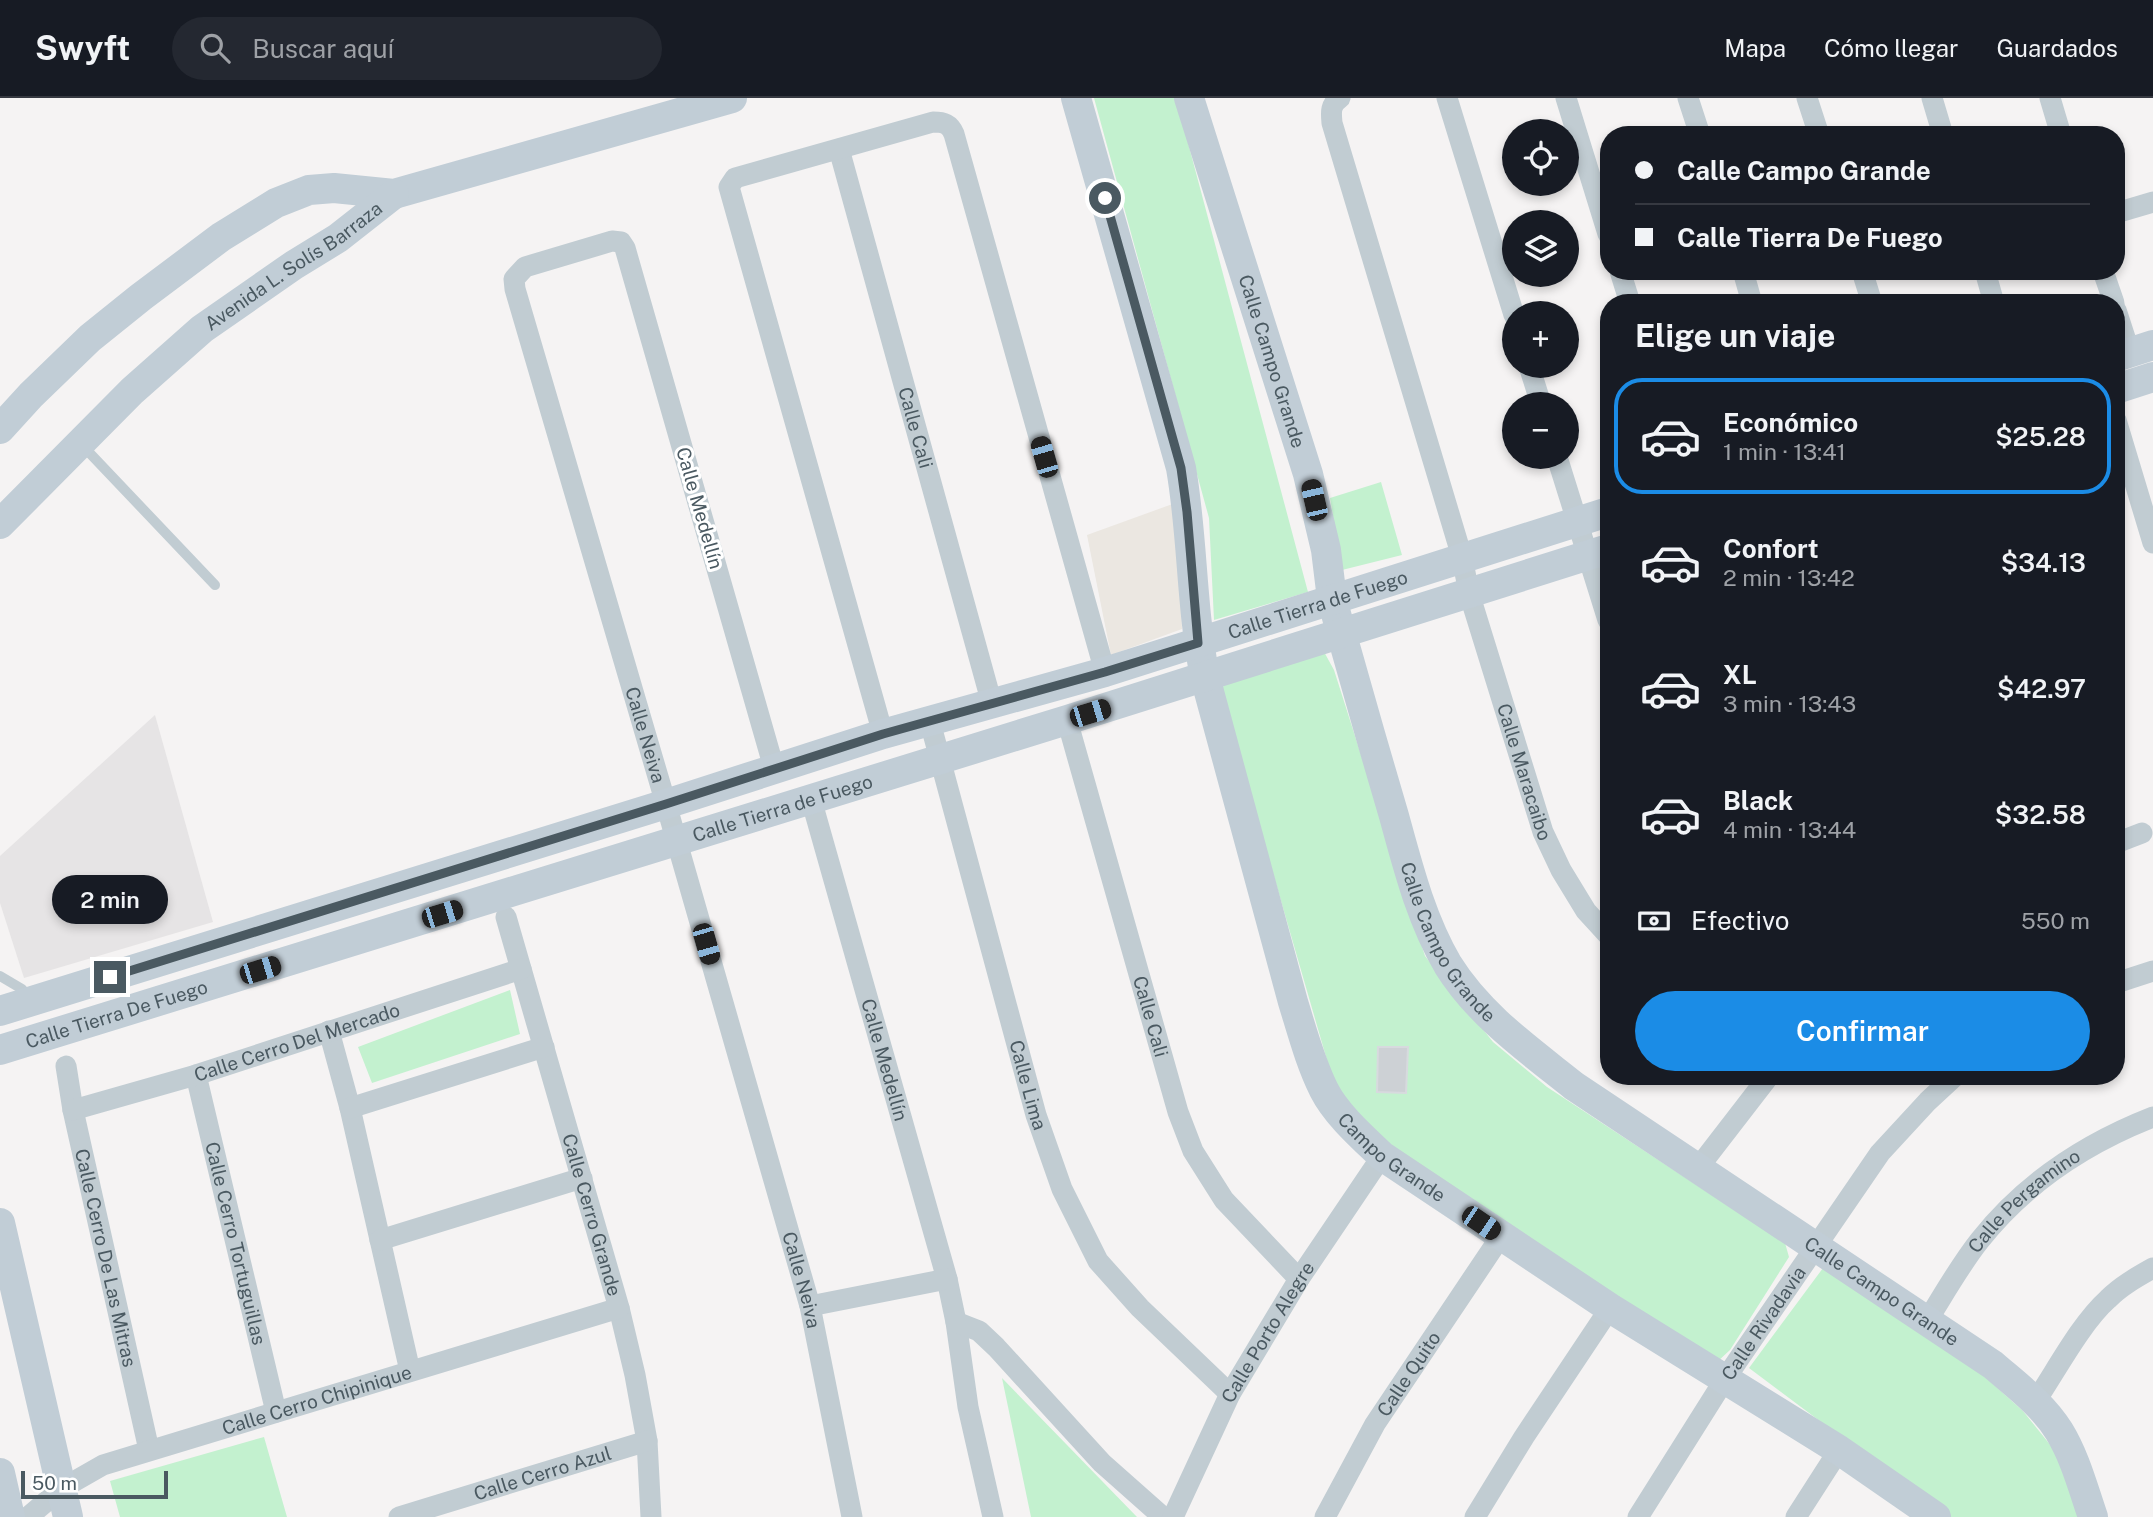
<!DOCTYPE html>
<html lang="es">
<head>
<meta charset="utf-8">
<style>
  body { margin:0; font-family:"Public Sans",sans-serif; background:#242831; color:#f1f3f6; height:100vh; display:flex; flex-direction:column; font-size:26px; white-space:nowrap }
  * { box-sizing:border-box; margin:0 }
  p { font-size:23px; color:#9ea1a6 }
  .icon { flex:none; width:38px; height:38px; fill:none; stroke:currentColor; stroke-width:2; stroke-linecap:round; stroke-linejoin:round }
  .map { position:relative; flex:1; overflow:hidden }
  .details { position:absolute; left:1600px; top:196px; width:525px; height:791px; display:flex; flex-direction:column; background:#171b24; border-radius:28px; box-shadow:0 4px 10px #0003 }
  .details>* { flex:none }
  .guide { position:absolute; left:1600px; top:28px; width:525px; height:154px; border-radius:28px; box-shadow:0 4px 10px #0003; display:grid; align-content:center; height:154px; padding:0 35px; background:#171b24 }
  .tools { position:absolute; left:1502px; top:21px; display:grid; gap:14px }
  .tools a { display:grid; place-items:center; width:77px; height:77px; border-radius:50%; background:#171b24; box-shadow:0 4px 10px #0003; font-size:35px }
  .scale { position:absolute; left:21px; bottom:18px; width:147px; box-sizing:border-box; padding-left:7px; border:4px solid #4a5961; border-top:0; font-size:19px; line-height:24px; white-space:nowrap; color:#4a5961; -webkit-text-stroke:5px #fff; paint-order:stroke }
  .end { position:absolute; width:32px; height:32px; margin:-16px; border:9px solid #4a5961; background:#fff; box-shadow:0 0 0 4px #fff }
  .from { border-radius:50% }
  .bubble { position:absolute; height:49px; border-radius:24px; background:#171b24; box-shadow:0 4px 10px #0003; font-size:23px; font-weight:600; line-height:49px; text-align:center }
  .car { position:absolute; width:21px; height:42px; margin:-21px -10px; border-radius:9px; box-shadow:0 0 5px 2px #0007; background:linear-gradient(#222 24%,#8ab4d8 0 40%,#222 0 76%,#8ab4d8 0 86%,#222 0) }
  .guide b { display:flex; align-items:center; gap:24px; height:66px; font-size:26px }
  .guide b+b { border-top:2px solid #363941 }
  .guide i { width:18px; height:18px; background:#f1f3f6 }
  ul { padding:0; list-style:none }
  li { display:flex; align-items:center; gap:21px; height:116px; margin:0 14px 10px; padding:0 21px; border:4px solid transparent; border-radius:28px }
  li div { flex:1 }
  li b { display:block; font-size:26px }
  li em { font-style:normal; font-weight:600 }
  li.current { border-color:#1b8ce6 }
  li>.icon { width:63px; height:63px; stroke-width:1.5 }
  h2 { padding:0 35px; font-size:32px; line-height:84px }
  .pay { display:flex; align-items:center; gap:18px; height:77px; padding:0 35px; font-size:26px }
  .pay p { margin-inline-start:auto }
  .button { display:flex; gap:14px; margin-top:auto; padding:14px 35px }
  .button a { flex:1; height:80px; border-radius:42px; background:#1b8ce6; color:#fff; font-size:28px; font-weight:600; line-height:80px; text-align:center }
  header { display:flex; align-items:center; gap:42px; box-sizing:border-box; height:98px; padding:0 35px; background:#171b24; border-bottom:2px solid #363941 }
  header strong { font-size:33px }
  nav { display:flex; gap:38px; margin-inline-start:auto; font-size:24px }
  .search { width:490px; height:63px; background:#242831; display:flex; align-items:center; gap:18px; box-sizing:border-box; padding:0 24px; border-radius:38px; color:#9ea1a6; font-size:26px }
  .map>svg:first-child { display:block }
</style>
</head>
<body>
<header>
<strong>Swyft</strong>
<div class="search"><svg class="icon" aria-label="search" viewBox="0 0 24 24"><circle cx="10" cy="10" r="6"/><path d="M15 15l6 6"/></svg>Buscar aquí</div>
<nav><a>Mapa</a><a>Cómo llegar</a><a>Guardados</a></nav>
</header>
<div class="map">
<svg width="2153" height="1419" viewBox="0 0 2153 1419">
  <rect width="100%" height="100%" fill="#f5f3f3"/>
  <path fill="#ebe7e1" d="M 1178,404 L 1182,531 L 1111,557 L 1087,437 Z"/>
  <path fill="#e6e4e5" d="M 155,617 L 213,824 L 24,880 L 0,805 L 0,758 Z"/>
  <path fill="#c3f1cf" d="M 1094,0 L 1176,0 L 1308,494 L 1214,522 L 1209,420 Z
    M 1381,384 L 1402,457 L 1342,472 L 1330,400 Z
    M 1323,552 L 1334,572 L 1425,858 L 1493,944 L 1547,989 L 1785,1145 L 1789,1159 L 1730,1252 L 1716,1265 L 1391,1052 L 1365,1027 L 1333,983 L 1221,595 L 1224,586 Z
    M 510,892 L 520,936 L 372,985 L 358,949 Z
    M 1823,1170 L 1984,1278 L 2023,1313 L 2064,1364 L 2080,1419 L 1948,1419 L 1749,1270 Z
    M 1002,1280 L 1137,1419 L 1031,1419 Z
    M 264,1339 L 287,1419 L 120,1419 L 110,1383 Z"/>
  <path fill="#cdd1d5" stroke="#d7dade" stroke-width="2" d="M 1378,949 L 1408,949 L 1406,995 L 1377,994 Z"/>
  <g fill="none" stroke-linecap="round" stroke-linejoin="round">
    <path stroke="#c1ccd2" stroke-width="10" d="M 82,347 L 215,487
      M 0,878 L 22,891 L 29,902"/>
    <g stroke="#c1ccd2" stroke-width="21">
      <path id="s1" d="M 1340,0 C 1330,7 1331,14 1332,25 L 1462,459 L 1469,495 L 1543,734 L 1561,772 L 1586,813 L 1608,837"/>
      <path d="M 1447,0 L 1514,217"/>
      <path d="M 1566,0 L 1608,136"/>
      <path d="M 1688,0 L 1700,37"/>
      <path d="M 1807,0 L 1819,37"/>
      <path d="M 1932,0 L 1943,37"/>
      <path d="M 2050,0 L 2061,37"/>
      <path id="s2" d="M 839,51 L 992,606"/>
      <path d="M 2116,115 L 2153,104"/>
      <path d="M 1620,173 L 1630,205"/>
      <path d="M 1743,173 L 1752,205"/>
      <path d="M 1862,173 L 1872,205"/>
      <path d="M 1985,173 L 1994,205"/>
      <path d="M 2103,173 L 2114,205"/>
      <path d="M 2116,212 L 2130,255"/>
      <path d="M 1529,268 L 1541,306"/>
      <path d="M 2116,322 L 2153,445"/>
      <path d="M 1557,359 L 1608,522"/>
      <path id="s3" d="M 1067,622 L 1178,1014 L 1193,1053 L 1224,1102 L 1299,1181"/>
      <path id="s4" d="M 930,624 L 1036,1017 L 1062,1091 L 1098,1163 L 1140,1210 L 1230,1296"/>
      <path d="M 883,636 L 729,89 L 735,80 L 933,24 C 944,24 950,26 954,36 L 1105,574"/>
      <path id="s5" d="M 774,670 L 625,150 L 621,144 L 612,143 L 525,169 L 514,181 L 515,191 L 666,706 L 810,1208 L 852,1419"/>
      <path id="s6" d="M 811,701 L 947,1181 L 956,1224 L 968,1309 L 993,1419"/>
      <path d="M 2116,745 L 2142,735"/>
      <path id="s7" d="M 506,819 L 619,1210 L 635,1277 L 647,1343 L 651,1419"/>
      <path d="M 2116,885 L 2153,873"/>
      <path d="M 329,933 L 350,1010 L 410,1273"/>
      <path id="s8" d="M 66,968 L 73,1012 L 149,1352"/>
      <path id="s9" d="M 196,977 L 276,1314"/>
      <path d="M 350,1010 L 544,949"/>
      <path id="s10" d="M 73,1012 L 196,977 L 521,871"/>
      <path d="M 1698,1070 L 1769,978"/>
      <path d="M 380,1142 L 582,1080"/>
      <path d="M 810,1208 L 947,1181"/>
      <path id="s11" d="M 1927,1223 C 1944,1196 1960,1167 1980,1142 C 2026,1084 2084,1046 2153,1019"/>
      <path d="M 956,1224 L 979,1233 L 996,1249 L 1102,1365 L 1163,1419"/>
      <path d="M 2035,1304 C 2056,1273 2081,1225 2108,1201 C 2121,1188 2137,1179 2153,1170"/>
      <path id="s12" d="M 28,1419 L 61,1391 L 103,1367 L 619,1210"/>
      <path id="s13" d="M 399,1419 L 647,1343"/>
      <path id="s14" d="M 1173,1419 L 1230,1296 L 1299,1181 L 1382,1058"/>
      <path id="s15" d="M 1325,1419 L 1375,1326 L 1501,1138"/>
      <path d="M 1475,1419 L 1524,1339 L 1610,1210"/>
      <path id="s16" d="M 1638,1419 L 1725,1281 L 1880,1055 L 1928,1003 L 1955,978"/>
      <path d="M 1796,1419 L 1839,1352"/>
    </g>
    <g stroke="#c1cdd6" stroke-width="30">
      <path id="s17" d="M 1076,0 L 1181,370 C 1193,439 1191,510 1205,579 L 1293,904 C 1302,933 1310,964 1324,992 C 1336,1016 1362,1039 1382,1058 L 1610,1210 L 1839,1352 L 1936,1419"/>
      <path id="s18" d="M 1189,0 L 1308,376 L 1326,452 L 1332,501 L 1341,534 C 1358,595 1376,657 1394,718 C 1408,769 1421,821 1448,867 C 1479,917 1529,952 1574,988 L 1993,1267 C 2016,1287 2042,1306 2059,1333 C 2075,1359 2083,1390 2093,1419"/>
      <path d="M 2116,259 L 2153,247"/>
      <path d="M 2116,291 L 2153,279"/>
      <path d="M 0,331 L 31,297 L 90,240 L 141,199 L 221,139 L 276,105 L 309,92 L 334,90 L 394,96 L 732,0"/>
      <path id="s19" d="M 0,426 L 132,293 L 202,231 L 294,167 L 338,140 L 394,96"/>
      <path id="s20" d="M 0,913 L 666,706 L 883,636 L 1105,574 L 1608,414"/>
      <path id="s21" d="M 0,952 L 1067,622 L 1608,451"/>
      <path d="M 0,1125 L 68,1419"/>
      <path d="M 0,1375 L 10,1419"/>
    </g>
  </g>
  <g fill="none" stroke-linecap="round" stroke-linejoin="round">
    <path stroke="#4a5961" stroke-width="9" d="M 110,879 L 666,706 L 883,636 L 1105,574 L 1198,545 L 1187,414 L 1181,370 L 1105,100"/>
  </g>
  <g text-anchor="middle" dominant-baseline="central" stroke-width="6" stroke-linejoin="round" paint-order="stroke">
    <g font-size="19" fill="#4a5961" stroke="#fff">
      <text stroke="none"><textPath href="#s19" startOffset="392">Avenida L. Solís Barraza</textPath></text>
      <text stroke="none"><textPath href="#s18" startOffset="276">Calle Campo Grande</textPath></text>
      <text stroke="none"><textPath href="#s2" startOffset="289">Calle Cali</textPath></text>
      <text transform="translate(700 410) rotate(74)">Calle Medellín</text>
      <text stroke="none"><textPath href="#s20" startOffset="1379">Calle Tierra de Fuego</textPath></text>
      <text stroke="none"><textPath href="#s5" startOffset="1139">Calle Neiva</textPath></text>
      <text stroke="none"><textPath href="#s1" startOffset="705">Calle Maracaibo</textPath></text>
      <text stroke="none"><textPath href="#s21" startOffset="819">Calle Tierra de Fuego</textPath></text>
      <text stroke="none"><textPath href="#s18" startOffset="886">Calle Campo Grande</textPath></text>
      <text stroke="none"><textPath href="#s21" startOffset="122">Calle Tierra De Fuego</textPath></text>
      <text stroke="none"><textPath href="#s3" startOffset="308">Calle Cali</textPath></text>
      <text stroke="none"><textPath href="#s10" startOffset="234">Calle Cerro Del Mercado</textPath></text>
      <text stroke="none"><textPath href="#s6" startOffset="271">Calle Medellín</textPath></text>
      <text stroke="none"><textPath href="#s4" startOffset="376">Calle Lima</textPath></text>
      <text stroke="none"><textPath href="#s17" startOffset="1122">Campo Grande</textPath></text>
      <text stroke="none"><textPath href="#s11" startOffset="156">Calle Pergamino</textPath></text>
      <text stroke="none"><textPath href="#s7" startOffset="310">Calle Cerro Grande</textPath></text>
      <text stroke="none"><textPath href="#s9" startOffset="173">Calle Cerro Tortuguillas</textPath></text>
      <text stroke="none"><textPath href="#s8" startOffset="196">Calle Cerro De Las Mitras</textPath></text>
      <text stroke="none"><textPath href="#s5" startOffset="1706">Calle Neiva</textPath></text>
      <text stroke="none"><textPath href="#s18" startOffset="1452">Calle Campo Grande</textPath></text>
      <text stroke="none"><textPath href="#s16" startOffset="231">Calle Rivadavia</textPath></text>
      <text stroke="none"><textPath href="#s14" startOffset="208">Calle Porto Alegre</textPath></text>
      <text stroke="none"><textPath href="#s15" startOffset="166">Calle Quito</textPath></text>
      <text stroke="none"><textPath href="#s12" startOffset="315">Calle Cerro Chipinique</textPath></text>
      <text stroke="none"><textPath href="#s13" startOffset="150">Calle Cerro Azul</textPath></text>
    </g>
  </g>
</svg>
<div class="tools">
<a><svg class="icon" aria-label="locate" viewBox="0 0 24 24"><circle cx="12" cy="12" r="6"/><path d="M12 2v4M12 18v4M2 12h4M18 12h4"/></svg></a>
<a><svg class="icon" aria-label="layers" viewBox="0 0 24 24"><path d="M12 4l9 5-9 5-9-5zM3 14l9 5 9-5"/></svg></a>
<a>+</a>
<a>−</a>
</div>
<div class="scale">50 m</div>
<i class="end from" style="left:1105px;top:100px"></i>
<i class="end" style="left:110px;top:879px"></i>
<div class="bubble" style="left:52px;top:777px;width:116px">2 min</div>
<i class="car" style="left:1044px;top:359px;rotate:344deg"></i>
<i class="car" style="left:1314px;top:402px;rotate:347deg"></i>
<i class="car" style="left:1090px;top:615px;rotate:73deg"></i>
<i class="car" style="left:442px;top:816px;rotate:73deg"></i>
<i class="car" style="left:706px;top:846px;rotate:164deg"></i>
<i class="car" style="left:260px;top:872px;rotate:73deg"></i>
<i class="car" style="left:1481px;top:1125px;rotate:124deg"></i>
<div class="guide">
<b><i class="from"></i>Calle Campo Grande</b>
<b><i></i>Calle Tierra De Fuego</b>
</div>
<section class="details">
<h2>Elige un viaje</h2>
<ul>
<li class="current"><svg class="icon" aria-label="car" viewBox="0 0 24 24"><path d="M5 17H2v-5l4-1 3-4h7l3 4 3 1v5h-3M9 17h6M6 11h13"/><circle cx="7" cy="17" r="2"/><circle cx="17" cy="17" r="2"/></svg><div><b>Económico</b><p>1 min · 13:41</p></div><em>$25.28</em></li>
<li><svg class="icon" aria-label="car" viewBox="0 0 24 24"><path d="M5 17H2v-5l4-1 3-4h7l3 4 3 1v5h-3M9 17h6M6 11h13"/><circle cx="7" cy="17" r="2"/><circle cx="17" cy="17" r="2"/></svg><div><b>Confort</b><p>2 min · 13:42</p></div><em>$34.13</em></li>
<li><svg class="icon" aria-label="car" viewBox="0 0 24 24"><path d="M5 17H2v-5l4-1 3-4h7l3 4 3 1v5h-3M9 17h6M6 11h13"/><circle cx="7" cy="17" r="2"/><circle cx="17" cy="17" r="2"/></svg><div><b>XL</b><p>3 min · 13:43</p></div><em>$42.97</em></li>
<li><svg class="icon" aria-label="car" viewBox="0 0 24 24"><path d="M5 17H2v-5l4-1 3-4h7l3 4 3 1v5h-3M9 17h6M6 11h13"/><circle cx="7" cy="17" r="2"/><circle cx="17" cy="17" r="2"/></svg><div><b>Black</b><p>4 min · 13:44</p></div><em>$32.58</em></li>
</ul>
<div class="pay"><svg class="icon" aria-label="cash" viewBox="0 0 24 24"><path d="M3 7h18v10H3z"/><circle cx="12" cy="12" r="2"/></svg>Efectivo<p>550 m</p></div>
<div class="button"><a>Confirmar</a></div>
</section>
</div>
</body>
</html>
